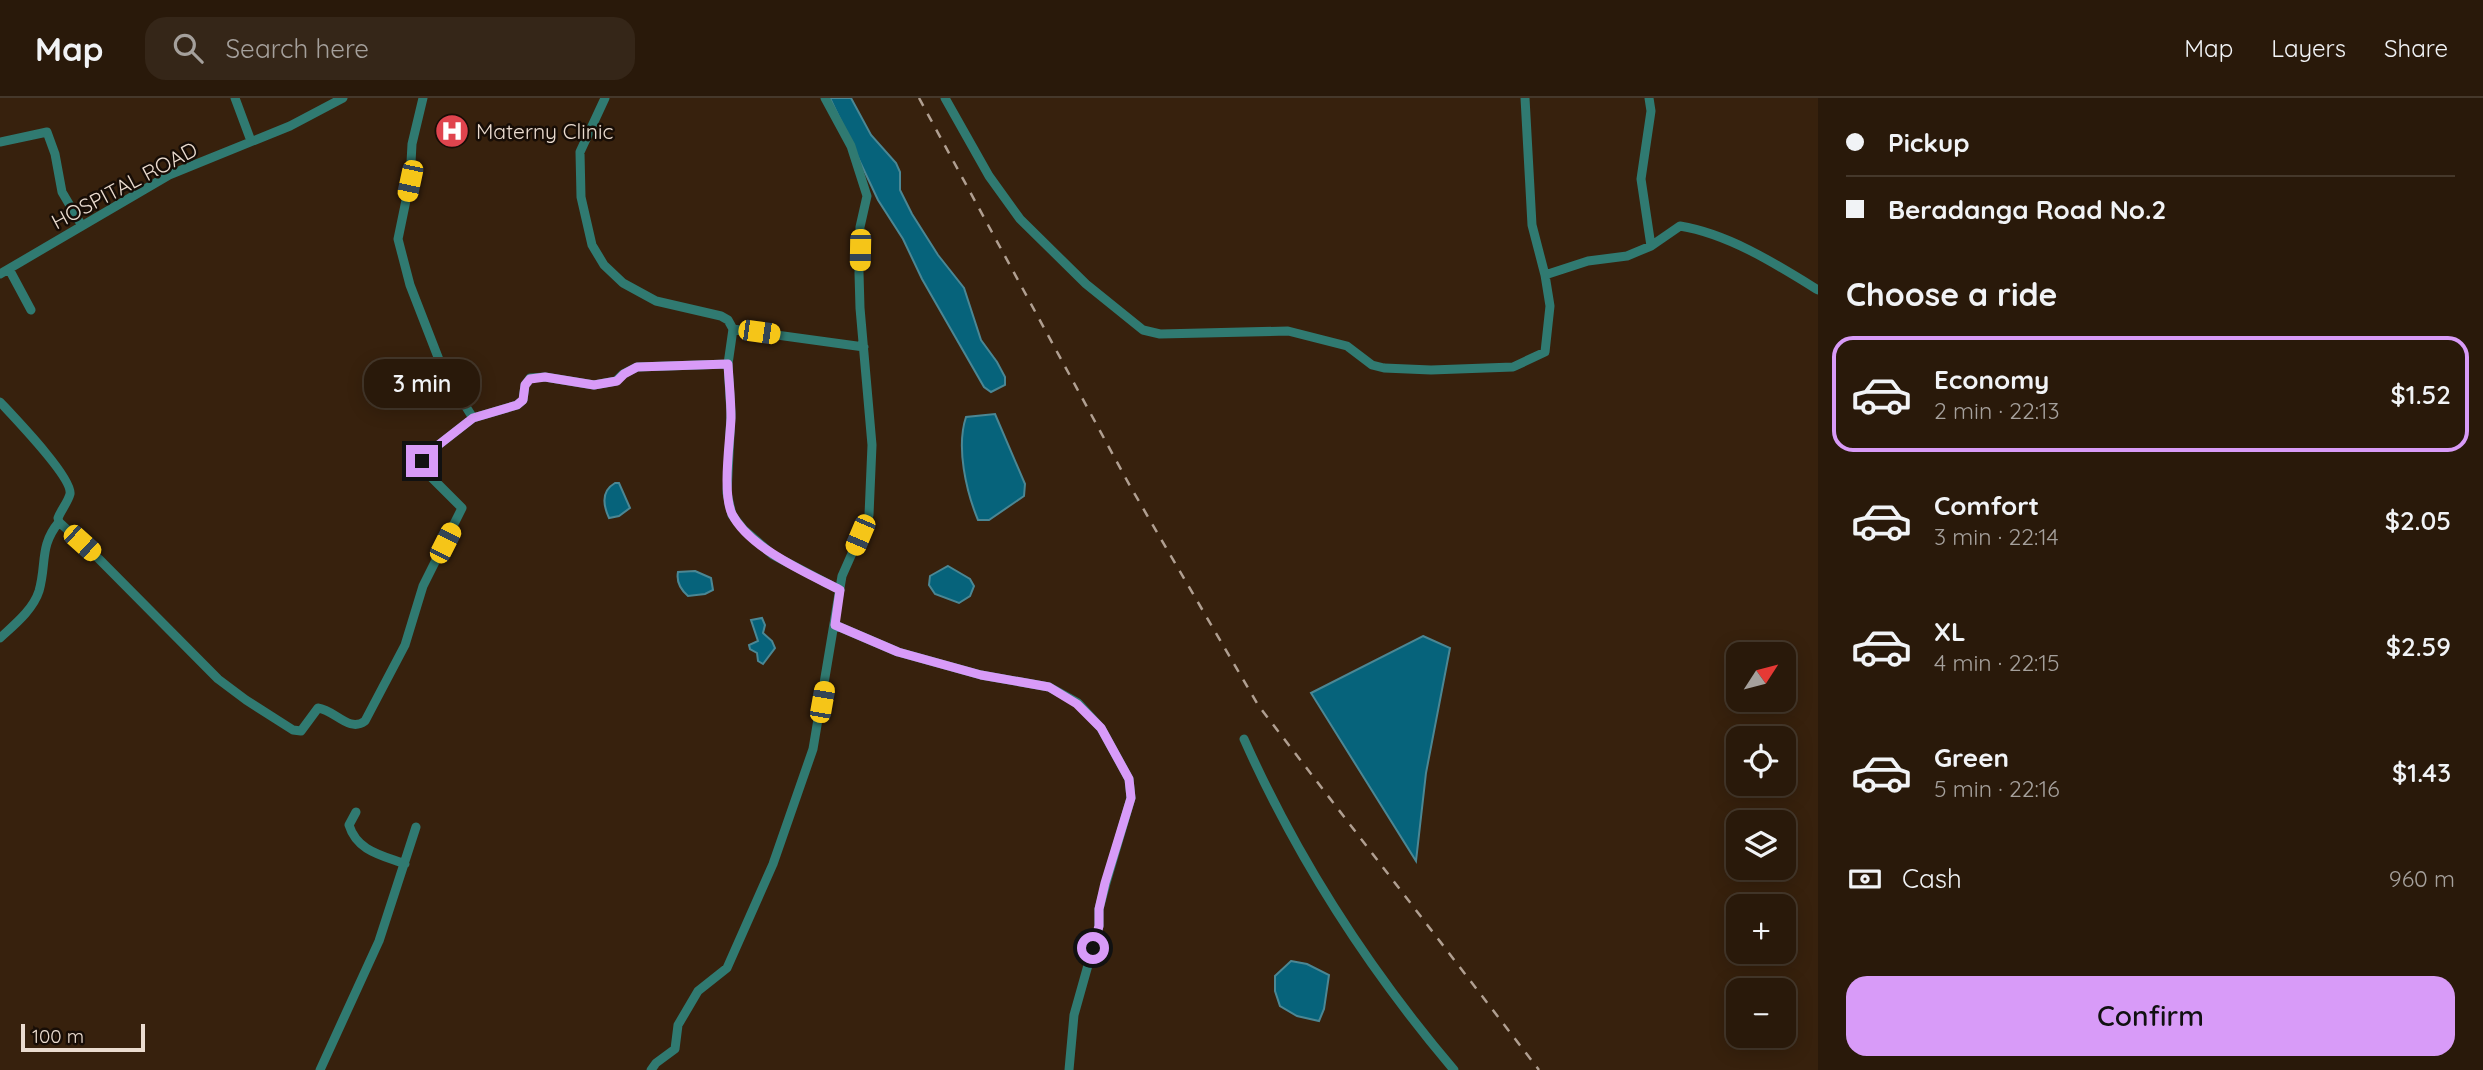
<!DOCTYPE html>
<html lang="en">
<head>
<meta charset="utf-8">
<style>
  body { margin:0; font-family:Quicksand,sans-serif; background:#352618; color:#f1f3f6; height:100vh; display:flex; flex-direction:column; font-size:26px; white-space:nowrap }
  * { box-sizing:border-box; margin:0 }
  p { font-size:23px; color:#a5a09c }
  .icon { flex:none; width:38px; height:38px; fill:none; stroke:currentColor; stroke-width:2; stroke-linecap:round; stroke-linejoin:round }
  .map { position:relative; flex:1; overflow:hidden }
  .panel { display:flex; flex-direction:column; background:#29190a; width:665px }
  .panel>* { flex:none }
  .guide { display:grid; align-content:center; height:154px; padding:0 28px; background:#29190a }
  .needle { width:46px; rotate:54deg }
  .fabs { position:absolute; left:1726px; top:544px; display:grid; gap:14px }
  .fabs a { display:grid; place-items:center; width:70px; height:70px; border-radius:14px; background:#29190a; box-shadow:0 4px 18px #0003,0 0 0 2px #45382b; font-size:35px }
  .scale { position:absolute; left:21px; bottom:18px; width:124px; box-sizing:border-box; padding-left:7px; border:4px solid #ebdcd0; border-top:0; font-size:19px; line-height:24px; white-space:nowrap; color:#ebdcd0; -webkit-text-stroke:5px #170d06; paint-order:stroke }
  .end { position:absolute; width:32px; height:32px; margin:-16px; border:9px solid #d89bf8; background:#111; box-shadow:0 0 0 4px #111 }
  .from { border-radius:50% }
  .bubble { position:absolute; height:49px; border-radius:21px; background:#29190a; box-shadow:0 4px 18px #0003,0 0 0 2px #45382b; font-size:23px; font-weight:600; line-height:49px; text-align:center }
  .car { position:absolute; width:21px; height:42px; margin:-21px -10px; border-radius:9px; box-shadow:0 0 5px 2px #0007; background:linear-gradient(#f5c518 24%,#345 0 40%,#f5c518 0 76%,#345 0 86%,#f5c518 0) }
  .guide b { display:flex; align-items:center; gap:24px; height:66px; font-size:26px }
  .guide b+b { border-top:2px solid #45382b }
  .guide i { width:18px; height:18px; background:#f1f3f6 }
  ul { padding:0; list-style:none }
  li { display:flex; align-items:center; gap:21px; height:116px; margin:0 14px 10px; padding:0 14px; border:4px solid transparent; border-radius:21px }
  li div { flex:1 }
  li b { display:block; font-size:26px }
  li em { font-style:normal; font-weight:600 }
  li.on { border-color:#d89bf8 }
  li>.icon { width:63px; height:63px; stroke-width:1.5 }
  h2 { padding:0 28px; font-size:32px; line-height:84px }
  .pay { display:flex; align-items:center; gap:18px; height:77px; padding:0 28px; font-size:26px }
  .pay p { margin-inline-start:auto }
  .cta { display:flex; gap:14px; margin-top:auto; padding:14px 28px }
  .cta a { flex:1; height:80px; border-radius:21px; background:#d89bf8; color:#111; font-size:28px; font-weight:600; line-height:80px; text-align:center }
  header { display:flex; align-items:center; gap:42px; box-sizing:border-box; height:98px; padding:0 35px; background:#29190a; border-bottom:2px solid #45382b }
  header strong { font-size:33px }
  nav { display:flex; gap:38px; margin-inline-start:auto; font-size:24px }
  .search { width:490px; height:63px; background:#352618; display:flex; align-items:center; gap:18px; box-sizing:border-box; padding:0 24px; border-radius:21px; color:#a5a09c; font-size:26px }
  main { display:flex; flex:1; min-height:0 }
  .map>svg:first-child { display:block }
</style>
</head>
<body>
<header>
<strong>Map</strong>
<div class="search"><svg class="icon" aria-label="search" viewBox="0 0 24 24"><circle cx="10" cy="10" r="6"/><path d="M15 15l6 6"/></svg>Search here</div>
<nav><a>Map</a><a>Layers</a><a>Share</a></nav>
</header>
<main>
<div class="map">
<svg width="1818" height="972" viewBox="0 0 1818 972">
  <rect width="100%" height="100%" fill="#37210d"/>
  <path fill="#06637b" stroke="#4b8794" stroke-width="2" d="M 830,0 L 851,0 L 871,37 L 896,65 L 900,74 L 900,92 L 912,116 L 938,157 L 964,190 L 981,242 L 997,264 L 1005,279 L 1005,287 L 991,294 L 984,289 L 922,181 L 903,141 L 878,102 Z
    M 995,316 L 1025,386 L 1024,398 L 989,422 L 978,422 C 966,393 956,349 966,319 Z
    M 615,385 L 619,385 L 630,410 L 619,418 L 609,420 C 603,407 601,393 615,385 Z
    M 948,468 L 970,481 L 974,488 L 970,498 L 959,505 L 935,496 L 929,487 L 930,478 Z
    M 695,473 L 711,480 L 713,492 L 705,496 L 688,498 C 680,491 676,484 678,474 Z
    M 762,520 L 765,527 L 763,535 L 772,543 L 775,550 L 763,566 L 758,563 L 757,555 L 750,551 L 749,547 L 758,543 L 751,522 Z
    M 1423,538 L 1450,550 L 1426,675 L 1416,763 L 1311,595 Z
    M 1291,863 L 1307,866 L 1329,877 L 1324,911 L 1319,923 L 1297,918 L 1280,908 L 1275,893 L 1275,878 Z"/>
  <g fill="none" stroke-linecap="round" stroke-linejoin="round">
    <path stroke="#307a71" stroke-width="9" d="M 235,0 L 251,43
      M 605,0 L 580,54 L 581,99 L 592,147 L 604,167 L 623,185 L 656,203 L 721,218 L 728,222 L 733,231 L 728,266 L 731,316 L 727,395 L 732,417 L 744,432 L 773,457 L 840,492
      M 945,0 L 989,78 L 1020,121 L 1086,186 L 1143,232 L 1160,236 L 1288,233 L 1347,248 L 1372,267 L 1384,270 L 1431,272 L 1513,269 L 1545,254 L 1550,208 L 1545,177 L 1588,163 L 1627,158 L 1651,148 L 1680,128 C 1729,136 1776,166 1818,192
      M 1525,0 L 1532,127 L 1545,177
      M 1649,0 L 1651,13 L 1641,81 L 1651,148
      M 0,44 L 47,34 L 55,56 L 62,94 L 82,128
      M 9,171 L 31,212
      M 0,176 L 169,77 L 290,28 L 343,0
      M 733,231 L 864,249
      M 0,304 C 13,318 73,380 70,396 C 68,404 61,412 58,420 L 59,424 L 99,461 L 218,581 L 246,602 L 293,632 L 301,633 L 318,610 C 335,612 349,635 365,623 L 405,547 L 423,488 L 462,410 L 426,374 L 423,370 L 423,359 L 473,320 L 443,272 L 410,187 L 398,141 L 410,83 L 412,46 L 423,0
      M 473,320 L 517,307 L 523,302 L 525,287 L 530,280 L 545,279 L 594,287 L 616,283 L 623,276 L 637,269 L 728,266
      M 835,527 L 898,554 L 981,577 L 1049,589 L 1078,605 L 1101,630 L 1129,681 L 1131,700 L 1106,785 L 1099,811 L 1099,828 L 1074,917 L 1069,972
      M 0,540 C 14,527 33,512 39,493 C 47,465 39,448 59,424
      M 1244,641 C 1297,760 1370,873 1454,972
      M 356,714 L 349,727 C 357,753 381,757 405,766
      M 320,972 L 379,843 L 416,729
      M 651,972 L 656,965 L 675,951 L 678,927 L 698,893 L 727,870 L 773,766 L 813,651 L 842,478 L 869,417 L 872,347 L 860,210 L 859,175 L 860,129 L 867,98 L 851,48 L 825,0"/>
    <path stroke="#b09f91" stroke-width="2.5" stroke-dasharray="9 9" stroke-linecap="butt" d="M 919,0 L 1130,388 L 1258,607 L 1539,972"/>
  </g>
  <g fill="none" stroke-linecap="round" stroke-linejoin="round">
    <path stroke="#d89bf8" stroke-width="9" d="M 422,363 L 423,359 L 473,320 L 517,307 L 523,302 L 525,287 L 530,281 L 545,279 L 594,287 L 617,283 L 624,276 L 637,269 L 728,266 C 729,284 731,302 731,320 C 730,344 722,395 732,416 C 749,450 807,475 840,492 L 835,527 L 898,554 L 981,577 L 1049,589 L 1077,606 L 1101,630 L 1129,681 L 1131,700 L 1105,785 L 1099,811 L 1099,828 L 1093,850"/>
  </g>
  <defs>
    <g id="hospital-disc" transform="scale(1.75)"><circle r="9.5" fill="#e0444e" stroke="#170d06"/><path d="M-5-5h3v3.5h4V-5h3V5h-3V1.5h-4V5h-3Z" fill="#fff"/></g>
  </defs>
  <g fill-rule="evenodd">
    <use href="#hospital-disc" x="452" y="33"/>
  </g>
  <g text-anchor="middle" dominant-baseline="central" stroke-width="5" stroke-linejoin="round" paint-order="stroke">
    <g font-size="21" fill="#ebdcd0" stroke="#170d06" text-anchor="start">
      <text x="476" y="33">Materny Clinic</text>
    </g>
    <g font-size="21" fill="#ebdcd0" stroke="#170d06">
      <text transform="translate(124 87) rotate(-28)">HOSPITAL ROAD</text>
    </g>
  </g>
</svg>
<div class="fabs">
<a><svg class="needle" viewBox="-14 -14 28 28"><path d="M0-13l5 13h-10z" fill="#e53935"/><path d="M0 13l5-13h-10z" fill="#a5a09c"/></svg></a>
<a><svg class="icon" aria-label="locate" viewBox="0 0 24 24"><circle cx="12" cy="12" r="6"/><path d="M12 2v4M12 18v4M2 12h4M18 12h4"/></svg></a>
<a><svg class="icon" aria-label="layers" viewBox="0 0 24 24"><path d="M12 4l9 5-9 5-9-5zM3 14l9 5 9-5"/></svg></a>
<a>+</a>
<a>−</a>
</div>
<div class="scale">100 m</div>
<i class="end from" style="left:1093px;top:850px"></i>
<i class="end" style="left:422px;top:363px"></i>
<div class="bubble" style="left:364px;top:261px;width:116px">3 min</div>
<i class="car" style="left:410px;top:83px;rotate:192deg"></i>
<i class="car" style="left:860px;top:152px;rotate:181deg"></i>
<i class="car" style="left:759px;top:234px;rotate:98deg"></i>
<i class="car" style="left:860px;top:437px;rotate:203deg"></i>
<i class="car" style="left:82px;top:445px;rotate:132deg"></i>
<i class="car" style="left:445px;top:445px;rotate:27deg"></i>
<i class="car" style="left:822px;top:604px;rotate:10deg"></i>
</div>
<section class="panel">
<div class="guide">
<b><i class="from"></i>Pickup</b>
<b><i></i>Beradanga Road No.2</b>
</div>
<h2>Choose a ride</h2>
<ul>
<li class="on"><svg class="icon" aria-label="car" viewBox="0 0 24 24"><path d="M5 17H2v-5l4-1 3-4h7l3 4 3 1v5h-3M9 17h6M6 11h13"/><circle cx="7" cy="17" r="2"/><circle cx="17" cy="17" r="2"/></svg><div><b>Economy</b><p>2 min · 22:13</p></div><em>$1.52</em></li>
<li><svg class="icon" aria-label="car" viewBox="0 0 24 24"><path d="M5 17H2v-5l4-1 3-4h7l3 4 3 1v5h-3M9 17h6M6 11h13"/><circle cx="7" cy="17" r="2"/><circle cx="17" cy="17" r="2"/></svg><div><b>Comfort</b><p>3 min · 22:14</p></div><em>$2.05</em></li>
<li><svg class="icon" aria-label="car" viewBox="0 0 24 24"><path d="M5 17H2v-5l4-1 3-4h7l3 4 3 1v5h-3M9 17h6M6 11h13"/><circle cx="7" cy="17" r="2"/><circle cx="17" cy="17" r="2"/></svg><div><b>XL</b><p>4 min · 22:15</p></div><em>$2.59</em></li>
<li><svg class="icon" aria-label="car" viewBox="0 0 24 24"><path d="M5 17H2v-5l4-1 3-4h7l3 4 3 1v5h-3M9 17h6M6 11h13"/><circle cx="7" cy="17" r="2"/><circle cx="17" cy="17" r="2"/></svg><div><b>Green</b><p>5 min · 22:16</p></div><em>$1.43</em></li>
</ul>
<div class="pay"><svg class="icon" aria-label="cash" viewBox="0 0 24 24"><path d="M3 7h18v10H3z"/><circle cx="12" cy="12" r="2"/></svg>Cash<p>960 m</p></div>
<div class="cta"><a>Confirm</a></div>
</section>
</main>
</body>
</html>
